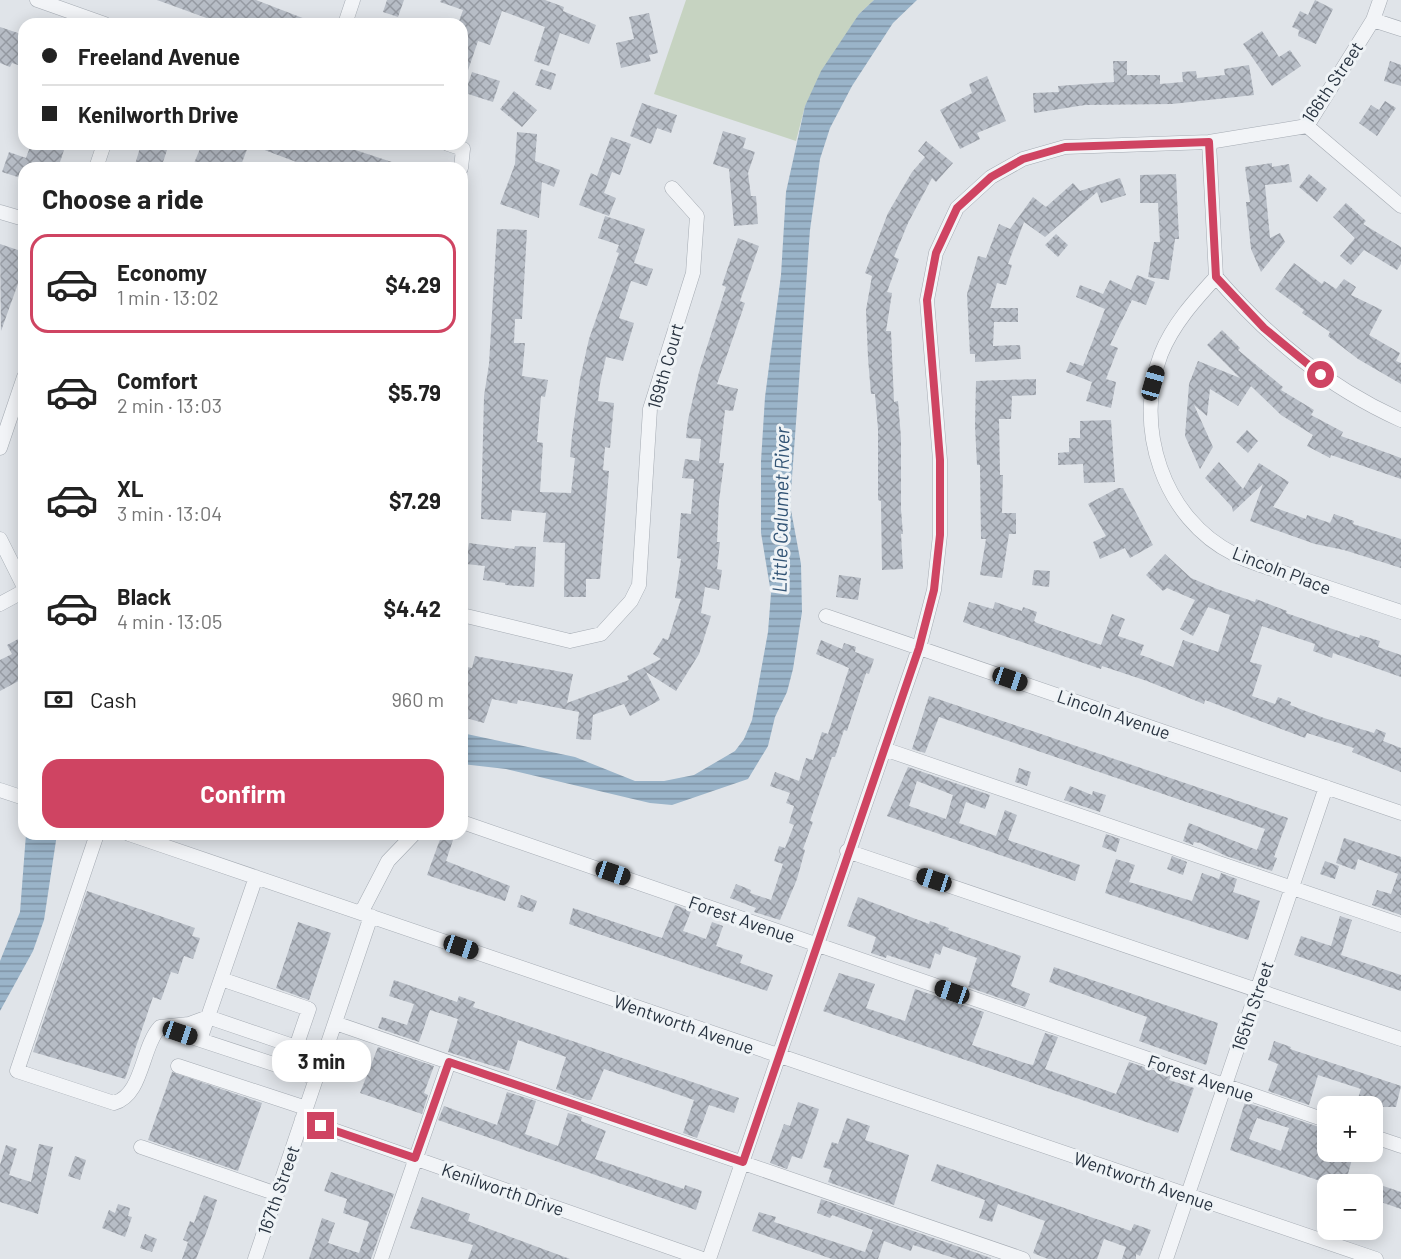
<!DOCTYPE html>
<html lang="en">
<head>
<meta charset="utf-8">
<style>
  body { margin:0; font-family:Barlow,sans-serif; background:#f6f6f6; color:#222; height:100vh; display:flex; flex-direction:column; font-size:22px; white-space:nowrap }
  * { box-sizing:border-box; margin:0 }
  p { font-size:20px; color:#767676 }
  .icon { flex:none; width:33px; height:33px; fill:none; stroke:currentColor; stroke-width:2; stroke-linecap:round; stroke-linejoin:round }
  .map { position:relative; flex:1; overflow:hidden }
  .sheet { position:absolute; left:18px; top:162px; width:450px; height:678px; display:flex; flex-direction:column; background:#fff; border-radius:18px; box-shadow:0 3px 15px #0003 }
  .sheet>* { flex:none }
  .guide { position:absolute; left:18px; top:18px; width:450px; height:132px; border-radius:18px; box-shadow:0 3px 15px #0003; display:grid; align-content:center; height:132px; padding:0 24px; background:#fff }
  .buttons { position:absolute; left:1317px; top:1096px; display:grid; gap:12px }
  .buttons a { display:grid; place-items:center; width:66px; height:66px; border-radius:12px; background:#fff; box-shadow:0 3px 15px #0003; font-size:30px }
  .end { position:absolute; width:27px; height:27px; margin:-14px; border:8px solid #cf4462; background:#fff; box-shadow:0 0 0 3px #fff }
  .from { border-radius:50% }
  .bubble { position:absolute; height:42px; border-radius:18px; background:#fff; box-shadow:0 3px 15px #0003; font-size:20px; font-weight:700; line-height:42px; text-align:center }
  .car { position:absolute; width:18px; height:36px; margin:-18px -9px; border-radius:8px; box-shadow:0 0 4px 2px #0007; background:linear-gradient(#222 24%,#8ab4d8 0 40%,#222 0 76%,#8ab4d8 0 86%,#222 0) }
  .guide b { display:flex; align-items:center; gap:21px; height:57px; font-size:22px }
  .guide b+b { border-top:2px solid #e0e0e0 }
  .guide i { width:15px; height:15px; background:#222 }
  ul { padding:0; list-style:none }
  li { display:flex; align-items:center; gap:18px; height:99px; margin:0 12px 9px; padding:0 12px; border:3px solid transparent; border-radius:18px }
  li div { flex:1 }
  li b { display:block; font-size:22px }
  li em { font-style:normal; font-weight:700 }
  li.current { border-color:#cf4462 }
  li>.icon { width:54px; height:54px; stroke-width:1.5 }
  h2 { padding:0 24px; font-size:27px; line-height:72px }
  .pay { display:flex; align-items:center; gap:15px; height:66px; padding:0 24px; font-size:22px }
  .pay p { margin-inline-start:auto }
  .action { display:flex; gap:12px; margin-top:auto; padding:12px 24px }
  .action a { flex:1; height:69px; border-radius:18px; background:#cf4462; color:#fff; font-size:24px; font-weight:700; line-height:69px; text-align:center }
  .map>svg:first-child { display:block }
</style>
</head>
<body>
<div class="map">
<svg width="1401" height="1259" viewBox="0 0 1401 1259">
  <defs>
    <pattern id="water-rules" width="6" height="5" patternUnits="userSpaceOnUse" patternTransform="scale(1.5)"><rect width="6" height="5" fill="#9ab4c9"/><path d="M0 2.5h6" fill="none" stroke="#7e93a5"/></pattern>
    <pattern id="building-cross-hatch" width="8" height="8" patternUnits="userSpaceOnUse" patternTransform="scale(1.5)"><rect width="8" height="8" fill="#b7bdc6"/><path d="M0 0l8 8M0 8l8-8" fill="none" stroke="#959aa2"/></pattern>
  </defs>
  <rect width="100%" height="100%" fill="#e0e4e9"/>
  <path fill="#c6d3c1" d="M 686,0 L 874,0 L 859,14 L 805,106 L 796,141 L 654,94 Z"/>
  <path fill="url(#water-rules)" d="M 874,0 L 917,0 L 893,23 L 852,86 L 830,128 L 820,159 L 810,230 L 790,505 L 801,564 L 802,612 L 793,669 L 787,692 L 775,717 L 768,746 L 748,779 L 672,805 L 650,803 L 506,769 L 462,764 L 462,733 L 575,757 L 635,781 L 664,781 L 694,775 L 735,751 L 744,739 L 752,720 L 768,632 L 771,593 L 761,533 L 761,461 L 765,397 L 781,275 L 786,192 L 805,106 L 821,71 L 859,14 Z
    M 26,834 L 57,834 L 44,920 L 33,951 L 0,1011 L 0,961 L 20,912 Z"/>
  <path fill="url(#building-cross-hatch)" fill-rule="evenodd" d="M 157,0 L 256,0 L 313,22 L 223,24 Z
    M 387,0 L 404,0 L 398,17 L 383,12 Z
    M 441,0 L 545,0 L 564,7 L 563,11 L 596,25 L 589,44 L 560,33 L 549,66 L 534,61 L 545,27 L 502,11 L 490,45 L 478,41 L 464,82 L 462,82 L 462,24 L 458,24 L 463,10 L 440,2 Z
    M 1315,0 L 1333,9 L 1316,44 L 1298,36 L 1299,30 L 1292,27 L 1300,11 L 1308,15 Z
    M 649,13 L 658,53 L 649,55 L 651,61 L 621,68 L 616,43 L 634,39 L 629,17 Z
    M 0,27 L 24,35 L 24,67 L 12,63 L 10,67 L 0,63 Z
    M 1262,31 L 1279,57 L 1290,50 L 1301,66 L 1272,86 L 1243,44 Z
    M 1113,61 L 1127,61 L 1127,75 L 1160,75 L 1160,84 L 1183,82 L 1182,72 L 1196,71 L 1197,78 L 1225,75 L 1224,69 L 1249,65 L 1254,95 L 1172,104 L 1085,105 L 1034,113 L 1033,93 L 1059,92 L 1058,86 L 1114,82 Z
    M 1390,61 L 1401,65 L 1401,86 L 1384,81 Z
    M 541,69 L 556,74 L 551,90 L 535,85 Z
    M 472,72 L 500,81 L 493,102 L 465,93 Z
    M 987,76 L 1006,121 L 977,133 L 980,139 L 960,149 L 940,110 L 972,93 L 969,84 Z
    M 514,91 L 537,110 L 522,127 L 500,109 Z
    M 1385,101 L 1396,108 L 1377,136 L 1359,123 L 1371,105 L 1379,110 Z
    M 642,103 L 677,115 L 671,133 L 657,128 L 651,144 L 630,136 Z
    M 723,131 L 746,138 L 743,148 L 755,152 L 748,173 L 751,196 L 756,196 L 758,224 L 734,226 L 729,169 L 713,164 Z
    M 517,132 L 537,134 L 535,161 L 560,170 L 554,187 L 542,182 L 539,218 L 500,204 L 515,164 Z
    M 611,137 L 631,144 L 620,175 L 612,172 L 604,193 L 616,198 L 609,216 L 579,205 L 591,173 L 597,176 Z
    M 926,141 L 953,163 L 936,182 L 932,178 L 908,223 L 894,257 L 899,259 L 887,292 L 892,293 L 886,331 L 891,331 L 894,402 L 898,401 L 901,438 L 901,510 L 903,534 L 901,534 L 903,569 L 882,570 L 881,501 L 878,500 L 878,429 L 875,394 L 871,394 L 868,358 L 866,310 L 872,276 L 865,273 L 888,213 L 912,172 L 925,157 L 918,151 Z
    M 31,144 L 66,144 L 58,168 L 24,168 L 24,179 L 2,172 L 9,152 L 26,158 Z
    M 141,144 L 169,144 L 161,168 L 134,168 Z
    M 202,144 L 249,144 L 240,168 L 192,168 Z
    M 249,144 L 337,144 L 404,166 L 312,168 Z
    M 1272,163 L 1272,167 L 1289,164 L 1292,182 L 1265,185 L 1270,238 L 1280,233 L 1285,242 L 1261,272 L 1251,249 L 1246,202 L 1250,202 L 1245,167 Z
    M 1176,174 L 1179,239 L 1175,239 L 1169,280 L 1148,277 L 1154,242 L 1160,242 L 1158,203 L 1140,203 L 1140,175 Z
    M 1309,174 L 1327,189 L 1317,202 L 1299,187 Z
    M 1120,178 L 1126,195 L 1101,203 L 1097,192 L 1045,237 L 1024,222 L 1008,264 L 1012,265 L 1006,285 L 997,283 L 990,308 L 1018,308 L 1018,322 L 994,322 L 993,346 L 1020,345 L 1021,359 L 975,362 L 975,354 L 970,354 L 967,294 L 978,256 L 986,258 L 999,224 L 1010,229 L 1033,197 L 1046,207 L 1073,183 L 1080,191 Z
    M 1346,203 L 1366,221 L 1363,224 L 1401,247 L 1401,264 L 1397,270 L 1364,250 L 1351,265 L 1340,256 L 1355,238 L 1333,217 Z
    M 605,216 L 645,229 L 634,263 L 653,269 L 647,286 L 631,281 L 619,318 L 634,323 L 623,361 L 606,357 L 600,384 L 598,401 L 614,403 L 610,448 L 605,447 L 603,470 L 609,471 L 600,579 L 586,579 L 586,597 L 564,597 L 565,543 L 543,542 L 546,513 L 512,510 L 511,521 L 481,519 L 484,396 L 489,364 L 497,229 L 527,230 L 522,319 L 515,319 L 514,343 L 525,343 L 522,376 L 548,380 L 545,397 L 541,396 L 537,442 L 543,443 L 540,492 L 571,493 L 575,458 L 570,457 L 572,436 L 580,379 L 589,339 L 619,253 L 616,252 L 619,245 L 598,238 Z
    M 1056,234 L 1068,245 L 1058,257 L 1045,245 Z
    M 738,238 L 759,246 L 740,301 L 745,303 L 717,384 L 738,389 L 733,411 L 725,410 L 719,463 L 724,463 L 719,501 L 717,542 L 720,542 L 717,569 L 722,570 L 719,590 L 705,587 L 701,613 L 711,616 L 699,654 L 676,691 L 646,672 L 660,700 L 630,716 L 624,704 L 593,715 L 591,740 L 576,739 L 579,712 L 518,700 L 517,704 L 492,699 L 484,723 L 462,717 L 462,666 L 472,668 L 475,656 L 573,674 L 567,703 L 629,680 L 627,676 L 661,659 L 653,654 L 663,638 L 668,640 L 681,599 L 675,598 L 681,559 L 677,558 L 681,513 L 691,514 L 694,479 L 682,478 L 685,459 L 699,461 L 701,439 L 686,438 L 688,420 L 699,372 L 726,287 L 722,285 Z
    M 0,244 L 24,252 L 24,267 L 1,331 Z
    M 1294,263 L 1322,284 L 1324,281 L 1336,289 L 1344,279 L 1356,287 L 1351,295 L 1382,310 L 1369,335 L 1400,353 L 1396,361 L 1401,363 L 1401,384 L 1358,359 L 1328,336 L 1330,332 L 1302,313 L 1304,310 L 1275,289 Z
    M 1137,275 L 1155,282 L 1146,305 L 1132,300 L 1110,345 L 1118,348 L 1106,379 L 1116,382 L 1111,408 L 1086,401 L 1092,382 L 1066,372 L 1070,362 L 1083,366 L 1105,309 L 1076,297 L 1080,285 L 1103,294 L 1110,280 L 1131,290 Z
    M 1222,330 L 1240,348 L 1238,350 L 1283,387 L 1281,390 L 1314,410 L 1311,415 L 1343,432 L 1341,436 L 1401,458 L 1401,479 L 1331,455 L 1330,458 L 1307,446 L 1313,435 L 1281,415 L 1251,386 L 1238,406 L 1210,389 L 1207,416 L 1194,405 L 1213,447 L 1200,469 L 1185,436 L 1189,384 L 1198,361 L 1240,378 L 1207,345 Z
    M 1036,379 L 1036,395 L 1012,396 L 1011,419 L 999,419 L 1000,475 L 1003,475 L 1002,513 L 1016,513 L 1016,534 L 1009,534 L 1002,578 L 980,575 L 986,539 L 981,539 L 980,465 L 977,465 L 975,426 L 976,381 Z
    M 1111,420 L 1115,482 L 1084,483 L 1083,464 L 1058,465 L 1058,453 L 1069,452 L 1069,438 L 1080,438 L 1080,421 Z
    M 1247,430 L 1258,441 L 1248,453 L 1236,442 Z
    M 1219,462 L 1243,489 L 1259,463 L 1289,482 L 1273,507 L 1306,519 L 1307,515 L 1330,523 L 1334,514 L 1354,521 L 1353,524 L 1401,539 L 1401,568 L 1344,550 L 1315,544 L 1250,521 L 1263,484 L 1233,512 L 1232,507 L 1205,478 Z
    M 1118,488 L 1123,488 L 1153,545 L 1130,558 L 1125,548 L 1100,559 L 1093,542 L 1106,536 L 1088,504 Z
    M 469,543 L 514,549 L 515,546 L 536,547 L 534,587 L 505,585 L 505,583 L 483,580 L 485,566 L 466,564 Z
    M 1165,554 L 1191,578 L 1217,589 L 1255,602 L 1256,599 L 1287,611 L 1286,613 L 1359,638 L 1360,635 L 1380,641 L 1378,647 L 1401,655 L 1401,677 L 1333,653 L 1332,658 L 1313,651 L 1315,644 L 1262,626 L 1250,662 L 1262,665 L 1252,696 L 1275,704 L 1278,697 L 1291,702 L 1290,705 L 1324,718 L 1374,733 L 1376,729 L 1386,733 L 1383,741 L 1401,748 L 1401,772 L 1352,752 L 1354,748 L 1307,733 L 1305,738 L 1205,700 L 1204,704 L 1147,681 L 1102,666 L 1101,669 L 963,622 L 969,602 L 993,609 L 995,602 L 1022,611 L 1023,607 L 1037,612 L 1034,621 L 1037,623 L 1101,645 L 1112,614 L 1125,619 L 1118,636 L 1144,645 L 1140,655 L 1144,656 L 1173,667 L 1183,640 L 1218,652 L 1230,615 L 1208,607 L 1193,636 L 1180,629 L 1195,600 L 1167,588 L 1163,591 L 1146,575 Z
    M 1034,570 L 1050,571 L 1049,587 L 1032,585 Z
    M 839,575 L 861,578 L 858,600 L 836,597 Z
    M 24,636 L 24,678 L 0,691 L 0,660 L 12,654 L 7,645 Z
    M 821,640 L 842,649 L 844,643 L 856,647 L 855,652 L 874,659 L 869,674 L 866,673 L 847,731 L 844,730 L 835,757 L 832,757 L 810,821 L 813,822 L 803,849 L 805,850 L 797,879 L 780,920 L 754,912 L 756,908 L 730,898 L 736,884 L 751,890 L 750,893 L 771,900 L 783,864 L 774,861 L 779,846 L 785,848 L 794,825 L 789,823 L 794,806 L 786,803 L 790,793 L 770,786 L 775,772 L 799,781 L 806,758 L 813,760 L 822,732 L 828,734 L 849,668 L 816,654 Z
    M 929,696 L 1288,818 L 1274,857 L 1277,858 L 1272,871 L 1226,856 L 1200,843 L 1194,842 L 1193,845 L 1183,841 L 1189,823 L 1257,850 L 1265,829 L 939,717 L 925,753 L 912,749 Z
    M 908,767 L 990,795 L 985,809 L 966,802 L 959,823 L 996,836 L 1005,810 L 1017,815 L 1008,840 L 1080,865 L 1075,881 L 887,816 ZM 917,781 L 953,795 L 946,819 L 909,806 Z
    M 1019,768 L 1031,772 L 1027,786 L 1015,782 Z
    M 1070,786 L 1092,795 L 1093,791 L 1106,795 L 1100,812 L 1064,800 Z
    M 442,834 L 455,834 L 446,861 L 510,886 L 505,901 L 427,875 Z
    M 1106,834 L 1120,839 L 1116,852 L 1102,847 Z
    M 1344,838 L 1401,857 L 1401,915 L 1372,905 L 1377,890 L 1391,894 L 1398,874 L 1358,859 L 1355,870 L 1336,863 Z
    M 1172,856 L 1187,862 L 1183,875 L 1167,869 Z
    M 1116,859 L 1135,865 L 1129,882 L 1192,901 L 1202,873 L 1219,879 L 1221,873 L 1237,879 L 1233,892 L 1260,901 L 1248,940 L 1105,893 Z
    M 1325,861 L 1339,866 L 1335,879 L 1320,874 Z
    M 87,891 L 195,928 L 192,936 L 200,938 L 193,959 L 184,956 L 178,974 L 171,972 L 161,1000 L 153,997 L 125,1079 L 33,1052 Z
    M 521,895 L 537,901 L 533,912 L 517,907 Z
    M 858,897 L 929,924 L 930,921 L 949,928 L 948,930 L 1021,956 L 1011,986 L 1030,994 L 1025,1007 L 968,987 L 977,958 L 943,946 L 940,955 L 935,953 L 930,969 L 887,955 L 886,958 L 871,953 L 876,937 L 847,926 Z
    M 675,905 L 691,911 L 683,931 L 706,939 L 712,922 L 723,926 L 716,946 L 743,955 L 740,963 L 773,975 L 767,991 L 569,924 L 573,908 L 662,938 Z
    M 1340,916 L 1352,920 L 1341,955 L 1401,975 L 1401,991 L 1294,955 L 1301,936 L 1331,946 Z
    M 298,922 L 331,933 L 309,1000 L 276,988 Z
    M 1054,967 L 1218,1023 L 1206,1065 L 1139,1041 L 1147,1017 L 1049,982 Z
    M 839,973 L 875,984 L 866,1008 L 905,1021 L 915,989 L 984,1012 L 972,1045 L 1028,1064 L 1033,1065 L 1045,1033 L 1058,1037 L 1045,1069 L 1102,1089 L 1116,1094 L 1129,1062 L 1171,1076 L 1169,1080 L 1194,1088 L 1178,1133 L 823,1011 Z
    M 394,980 L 457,1002 L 459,996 L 475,1002 L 473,1007 L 739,1098 L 734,1113 L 709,1105 L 697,1138 L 683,1133 L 694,1100 L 604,1069 L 591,1100 L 587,1100 L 556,1089 L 566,1057 L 518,1040 L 509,1071 L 448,1052 L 458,1019 L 430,1010 L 419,1042 L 378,1028 L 382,1017 L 407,1025 L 414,1004 L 389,996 Z
    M 1274,1041 L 1291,1047 L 1290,1049 L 1401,1086 L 1396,1107 L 1355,1107 L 1361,1089 L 1318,1075 L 1309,1105 L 1268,1091 L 1278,1064 L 1268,1060 Z
    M 378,1047 L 434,1066 L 424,1093 L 428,1095 L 422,1114 L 360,1093 Z
    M 172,1072 L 262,1103 L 238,1171 L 148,1140 Z
    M 507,1092 L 536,1101 L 525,1134 L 558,1146 L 568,1113 L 582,1117 L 581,1121 L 606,1131 L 595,1159 L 684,1189 L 685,1185 L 702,1191 L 696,1210 L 438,1120 L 444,1106 L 497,1125 Z
    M 798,1102 L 819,1109 L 802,1159 L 792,1156 L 787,1169 L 770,1163 L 784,1124 L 790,1126 Z
    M 1245,1102 L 1328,1130 L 1328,1152 L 1354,1152 L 1348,1174 L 1401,1192 L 1401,1209 L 1372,1199 L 1372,1185 L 1332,1185 L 1230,1150 ZM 1257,1118 L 1289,1128 L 1281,1151 L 1249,1139 Z
    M 847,1118 L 870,1126 L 865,1140 L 909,1155 L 894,1205 L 828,1182 L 832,1170 L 823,1167 L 832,1142 L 838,1144 Z
    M 39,1144 L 53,1147 L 38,1214 L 0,1202 L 0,1165 L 6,1145 L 17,1149 L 9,1175 L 31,1182 Z
    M 75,1156 L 86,1160 L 80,1180 L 68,1176 Z
    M 937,1164 L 1131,1231 L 1134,1224 L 1151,1230 L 1140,1256 L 1136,1254 L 1136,1259 L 1122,1259 L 1126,1247 L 1104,1239 L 1097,1259 L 1048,1259 L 1033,1253 L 1045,1221 L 998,1204 L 992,1222 L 979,1218 L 985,1200 L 931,1181 Z
    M 331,1172 L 394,1194 L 371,1259 L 309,1259 L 322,1218 L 335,1223 L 328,1243 L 359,1253 L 369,1222 L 343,1213 L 347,1199 L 324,1191 Z
    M 204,1195 L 217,1200 L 208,1228 L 196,1259 L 182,1259 L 188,1242 L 183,1240 L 190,1221 L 194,1223 Z
    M 422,1197 L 470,1214 L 468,1221 L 570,1259 L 468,1259 L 473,1245 L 410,1228 Z
    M 821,1199 L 991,1258 L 991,1259 L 957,1259 L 913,1245 L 911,1251 L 884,1241 L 878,1259 L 832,1259 L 752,1231 L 759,1212 L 776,1217 L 774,1222 L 865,1252 L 873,1230 L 832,1215 L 830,1218 L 817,1213 Z
    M 118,1204 L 130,1208 L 128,1216 L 132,1217 L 125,1237 L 102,1228 L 109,1210 L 115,1213 Z
    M 145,1234 L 157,1239 L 152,1252 L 140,1248 Z"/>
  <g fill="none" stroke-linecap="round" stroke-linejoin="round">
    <g stroke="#a5abb3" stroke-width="15">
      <path id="minor" d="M 37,0 L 105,24
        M 1373,20 L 1401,29
        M 345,24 L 353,0
        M 1307,126 L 1401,206
        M 1209,142 L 1216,277 C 1270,339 1326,386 1401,420
        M 448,144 L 463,149 L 461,168
        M 96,168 L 104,144
        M 0,212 L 24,219
        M 1216,277 C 1195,300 1173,324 1161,354 C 1133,426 1163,519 1234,554 C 1252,564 1274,569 1293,576 C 1329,588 1365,600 1401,612
        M 0,448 L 24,377
        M 0,539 L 24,587
        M 0,604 L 24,591
        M 462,615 L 570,641 L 601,634 L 631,601 L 639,585 L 650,409 L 693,273 L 697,216 L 672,188
        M 826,616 L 1401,813
        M 884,749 L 1401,925
        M 0,790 L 24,798
        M 462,822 L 1328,1121
        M 97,834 L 17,1071 L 114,1103 C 143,1095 141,1048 160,1027 L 189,1024 L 208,1017 L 296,1047 L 309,1009 L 221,979
        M 129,834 L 1376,1259
        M 847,851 L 1401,1039
        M 361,913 L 388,861 L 414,834
        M 335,1023 L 1023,1259
        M 167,1029 L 316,1078
        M 200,1040 L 256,877
        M 178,1066 L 306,1108
        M 302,1119 L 703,1259
        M 1372,1136 L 1401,1146
        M 141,1147 L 277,1194
        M 255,1259 L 371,916
        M 381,1259 L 449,1062
        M 709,1259 L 919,648 L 934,590 L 940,535 L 940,460 L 927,300 L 936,253 L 957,208 L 991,177 L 1023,159 L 1065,147 L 1209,142 L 1307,126 L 1373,20 L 1380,0
        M 1166,1259 L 1326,787"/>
    </g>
    <use href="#minor" stroke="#f2f4f7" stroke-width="14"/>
  </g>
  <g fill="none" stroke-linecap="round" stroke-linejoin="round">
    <path stroke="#cf4462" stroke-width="8" d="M 321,1126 L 415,1158 L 449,1062 L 743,1162 L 919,648 L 934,590 L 940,535 L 940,460 L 927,300 L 936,253 L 957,208 L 991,177 L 1023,159 L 1065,147 L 1209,142 L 1216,277 L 1264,328 L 1321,375"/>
  </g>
  <g text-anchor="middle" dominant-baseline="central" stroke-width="6" stroke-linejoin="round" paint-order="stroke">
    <g font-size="18" fill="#283340" stroke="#eff3f6">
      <text transform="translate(1332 82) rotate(-56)">166th Street</text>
      <text transform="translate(665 366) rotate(-74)">169th Court</text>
      <text transform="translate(1282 570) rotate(21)">Lincoln Place</text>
      <text transform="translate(1114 714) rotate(19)">Lincoln Avenue</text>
      <text transform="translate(742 919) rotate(19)">Forest Avenue</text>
      <text transform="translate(1252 1006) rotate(-71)">165th Street</text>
      <text transform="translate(684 1024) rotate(19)">Wentworth Avenue</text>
      <text transform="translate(1201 1078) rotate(19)">Forest Avenue</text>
      <text transform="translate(1144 1181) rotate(19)">Wentworth Avenue</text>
      <text transform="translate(503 1189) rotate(19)">Kenilworth Drive</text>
      <text transform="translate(278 1190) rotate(-71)">167th Street</text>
    </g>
    <g font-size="20" font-style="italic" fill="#325475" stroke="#eff3f6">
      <text transform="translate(780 510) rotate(-89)">Little Calumet River</text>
    </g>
  </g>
</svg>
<div class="buttons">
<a>+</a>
<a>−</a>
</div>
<i class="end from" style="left:1321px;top:375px"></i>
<i class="end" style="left:321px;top:1126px"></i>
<div class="bubble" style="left:272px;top:1040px;width:99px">3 min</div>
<i class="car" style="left:1153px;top:383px;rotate:16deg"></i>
<i class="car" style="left:1010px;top:679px;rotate:109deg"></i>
<i class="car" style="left:613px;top:873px;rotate:109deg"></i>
<i class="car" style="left:934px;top:880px;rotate:288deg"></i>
<i class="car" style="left:461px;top:947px;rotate:109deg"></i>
<i class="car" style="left:952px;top:992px;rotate:289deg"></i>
<i class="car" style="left:180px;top:1033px;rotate:109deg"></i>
<div class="guide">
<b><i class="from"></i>Freeland Avenue</b>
<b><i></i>Kenilworth Drive</b>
</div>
<section class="sheet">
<h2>Choose a ride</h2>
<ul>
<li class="current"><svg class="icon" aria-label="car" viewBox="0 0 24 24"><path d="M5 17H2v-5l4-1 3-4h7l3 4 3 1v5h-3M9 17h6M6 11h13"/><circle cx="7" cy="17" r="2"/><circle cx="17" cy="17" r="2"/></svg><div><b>Economy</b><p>1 min · 13:02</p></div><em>$4.29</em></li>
<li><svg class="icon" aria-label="car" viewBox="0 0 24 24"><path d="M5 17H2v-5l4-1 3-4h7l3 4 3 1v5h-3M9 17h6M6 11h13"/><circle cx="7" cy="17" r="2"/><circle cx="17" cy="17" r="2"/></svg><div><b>Comfort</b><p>2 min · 13:03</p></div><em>$5.79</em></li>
<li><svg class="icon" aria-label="car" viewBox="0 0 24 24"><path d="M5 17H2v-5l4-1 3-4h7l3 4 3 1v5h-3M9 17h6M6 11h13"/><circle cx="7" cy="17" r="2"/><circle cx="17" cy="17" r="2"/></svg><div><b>XL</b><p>3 min · 13:04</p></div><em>$7.29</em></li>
<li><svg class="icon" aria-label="car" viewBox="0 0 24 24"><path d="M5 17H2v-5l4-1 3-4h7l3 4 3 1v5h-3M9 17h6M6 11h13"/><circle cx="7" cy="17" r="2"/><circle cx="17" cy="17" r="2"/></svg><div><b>Black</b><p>4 min · 13:05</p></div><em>$4.42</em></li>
</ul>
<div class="pay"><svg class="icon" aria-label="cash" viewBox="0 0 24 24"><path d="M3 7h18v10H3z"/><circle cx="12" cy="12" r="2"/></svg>Cash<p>960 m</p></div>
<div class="action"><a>Confirm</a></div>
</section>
</div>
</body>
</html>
